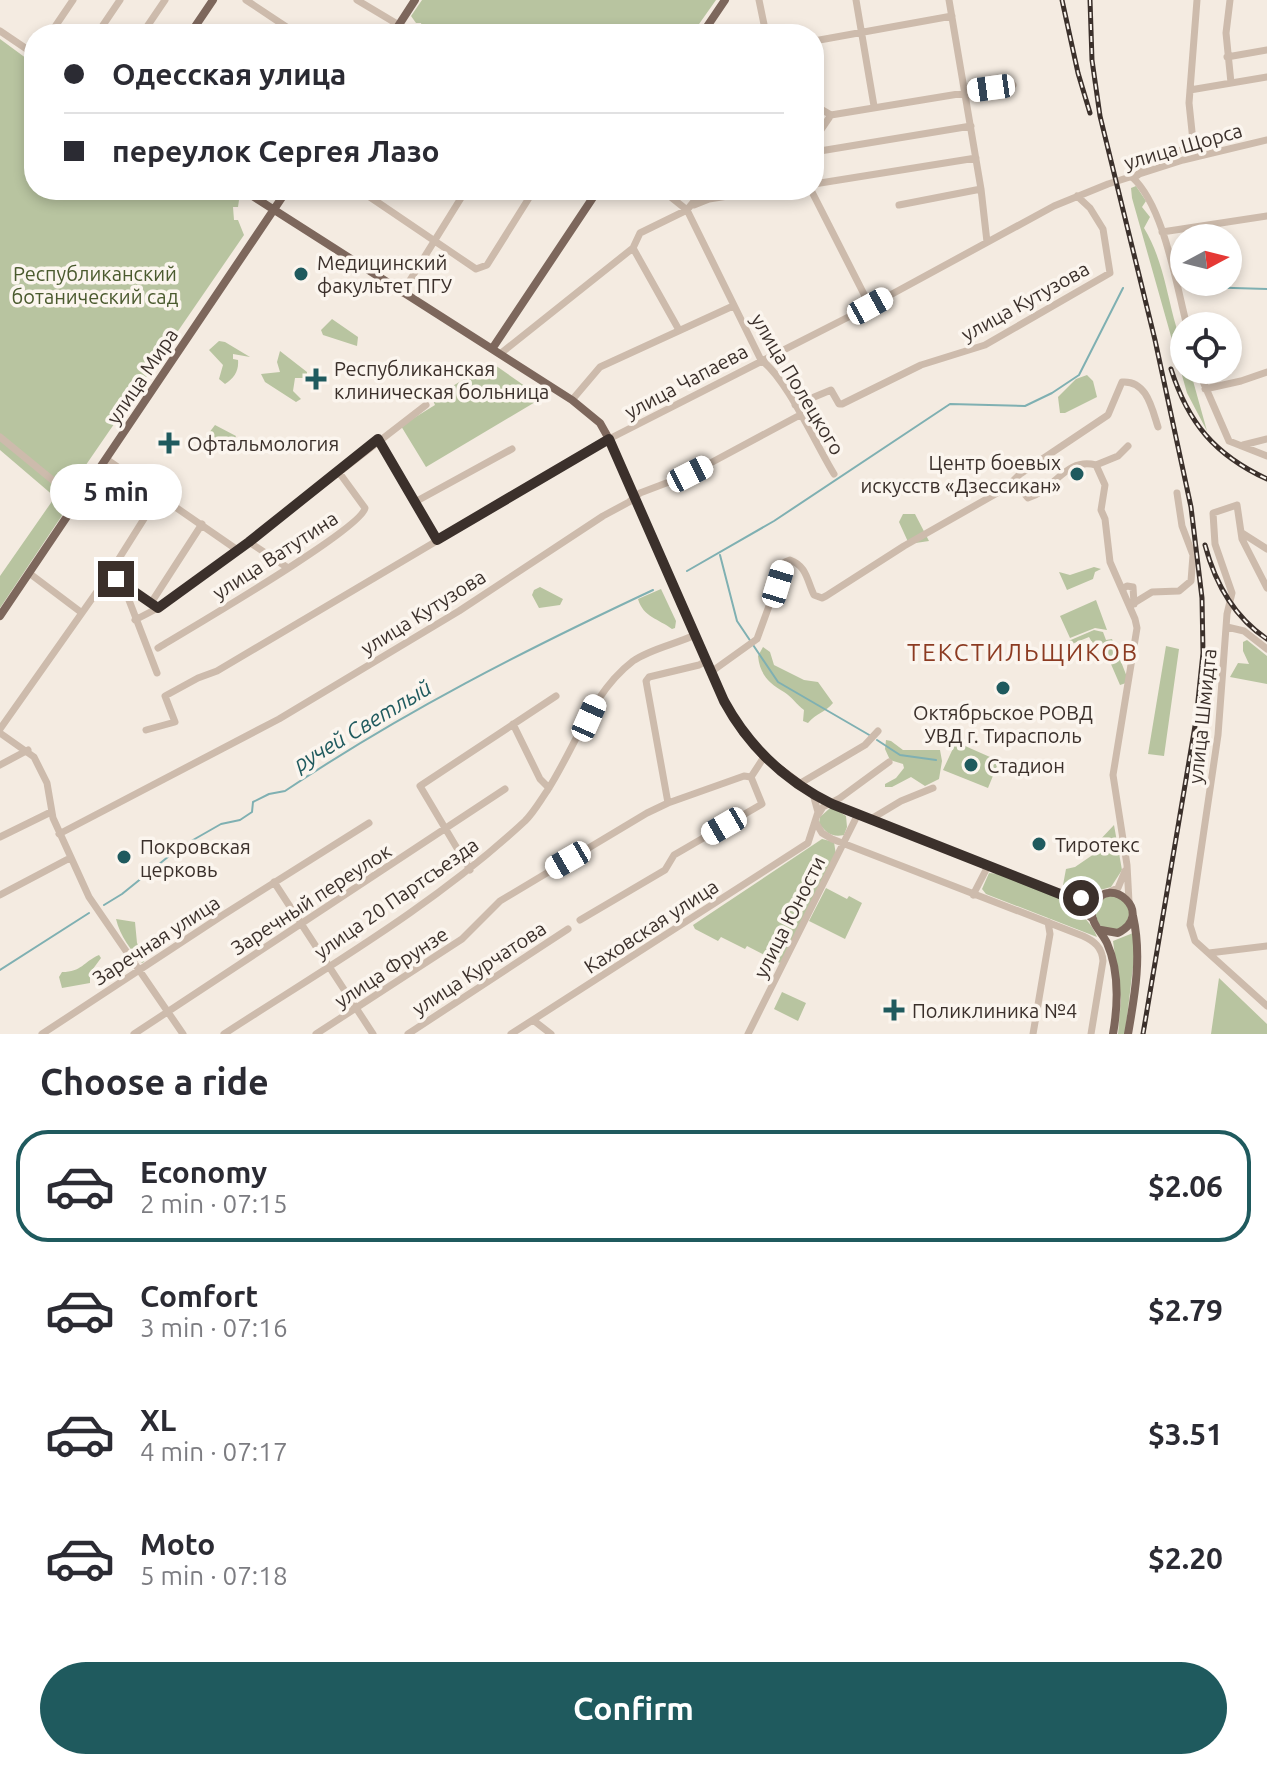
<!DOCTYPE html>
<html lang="en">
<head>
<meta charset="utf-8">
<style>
  body { margin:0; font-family:Ubuntu,sans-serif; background:#f7f7f7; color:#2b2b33; height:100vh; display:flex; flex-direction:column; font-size:30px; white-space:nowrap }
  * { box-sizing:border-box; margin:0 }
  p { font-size:26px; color:#7c7c81 }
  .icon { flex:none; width:44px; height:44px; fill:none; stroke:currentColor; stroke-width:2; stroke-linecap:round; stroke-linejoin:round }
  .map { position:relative; height:1034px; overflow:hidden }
  .details { display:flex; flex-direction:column; background:#fff; flex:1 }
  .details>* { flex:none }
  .guide { position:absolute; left:24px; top:24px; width:800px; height:176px; border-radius:32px; box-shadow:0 4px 12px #0003; display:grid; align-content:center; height:176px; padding:0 40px; background:#fff }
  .needle { width:52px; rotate:83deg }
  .controls { position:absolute; left:1170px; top:224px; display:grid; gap:16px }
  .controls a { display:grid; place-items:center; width:72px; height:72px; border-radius:50%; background:#fff; box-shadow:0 4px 12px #0003; font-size:40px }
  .end { position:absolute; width:36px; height:36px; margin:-18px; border:10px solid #3b302b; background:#fff; box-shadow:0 0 0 4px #fff }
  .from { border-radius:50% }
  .bubble { position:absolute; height:56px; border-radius:28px; background:#fff; box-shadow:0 4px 12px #0003; font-size:26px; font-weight:700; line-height:56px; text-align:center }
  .car { position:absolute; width:24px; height:48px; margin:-24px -12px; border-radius:10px; box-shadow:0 0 6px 2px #0007; background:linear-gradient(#fff 24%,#345 0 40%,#fff 0 76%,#345 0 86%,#fff 0) }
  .guide b { display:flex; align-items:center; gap:28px; height:76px; font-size:30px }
  .guide b+b { border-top:2px solid #e1e1e2 }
  .guide i { width:20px; height:20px; background:#2b2b33 }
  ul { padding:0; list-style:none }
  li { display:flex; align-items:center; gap:24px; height:112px; margin:0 16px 12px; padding:0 24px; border:4px solid transparent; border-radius:32px }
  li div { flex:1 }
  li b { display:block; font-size:30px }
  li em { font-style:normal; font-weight:700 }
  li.active { border-color:#1f5a5e }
  li>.icon { width:72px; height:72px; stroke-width:1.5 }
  h2 { padding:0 40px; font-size:36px; line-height:96px }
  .button { display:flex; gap:16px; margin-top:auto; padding:16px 40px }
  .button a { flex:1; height:92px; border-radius:48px; background:#1f5a5e; color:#fff; font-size:32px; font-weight:700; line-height:92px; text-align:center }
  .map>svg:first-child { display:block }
</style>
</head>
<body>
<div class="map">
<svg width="1267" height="1034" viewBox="0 0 1267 1034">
  <rect width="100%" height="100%" fill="#f4ebe1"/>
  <path fill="#b8c4a0" d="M 422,0 L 716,0 L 692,34 L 424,34 L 421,23 L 416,23 L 411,16 Z
    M 0,39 L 34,64 L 34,190 L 224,190 L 232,198 L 239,200 L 238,207 L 233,207 L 234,220 L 238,220 L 244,235 L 68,491 L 0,434 Z
    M 1136,186 L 1146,201 L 1142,207 L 1150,217 L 1144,228 C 1161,256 1166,288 1174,319 C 1179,337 1184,351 1184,370 L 1190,370 L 1207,431 L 1187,393 L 1132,198 L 1131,188 Z
    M 332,319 L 358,337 L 357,346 L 323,335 L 321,330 Z
    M 219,341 L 225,342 L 250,357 L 233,354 L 233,359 L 238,360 C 239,371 234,378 225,384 L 219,379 L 223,365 L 209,350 Z
    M 280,351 L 307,372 L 307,378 L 295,378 L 293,391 L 301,399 L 296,402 L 265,382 L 261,374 L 280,372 L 277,362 Z
    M 492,363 L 542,398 L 426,467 L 401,426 L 435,405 L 432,398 Z
    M 1087,375 L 1093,381 L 1097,397 L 1065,413 L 1060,413 L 1058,397 L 1076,379 Z
    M 215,425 L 236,436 L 233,443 L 212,451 L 206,446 L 205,438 Z
    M 0,440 L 59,489 L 67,508 L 0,608 L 0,576 L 55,497 L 0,450 Z
    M 903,514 L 915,514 L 929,541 L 909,544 L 899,522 Z
    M 1094,567 L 1101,569 L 1095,572 L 1093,579 L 1067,590 L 1059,572 L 1070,575 Z
    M 540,587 L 563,599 L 560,605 L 539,608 L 532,595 L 534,590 Z
    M 661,589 L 676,621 L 675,628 L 672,629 C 659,619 643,617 638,599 Z
    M 1096,600 L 1107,630 L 1095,628 L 1070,638 L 1060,616 Z
    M 1094,630 L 1103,632 L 1106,640 L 1112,639 L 1129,682 L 1120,685 L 1101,641 L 1093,644 L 1089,637 L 1067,646 L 1066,642 Z
    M 1247,640 L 1267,656 L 1267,684 L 1230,677 L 1238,663 L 1249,664 L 1243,651 L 1243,642 Z
    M 1166,646 L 1179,649 L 1164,756 L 1148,754 Z
    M 763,647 L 770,652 L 774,665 L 804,680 L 818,682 L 833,703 C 826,712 816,713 808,723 L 803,721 L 804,710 C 797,705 792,697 784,692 C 769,683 760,675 758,656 Z
    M 886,740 L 891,741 L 903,750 L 940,750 L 942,761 L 939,779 L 925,786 L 911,777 L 892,787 L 885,787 L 885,784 L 896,778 L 904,768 L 903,764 L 890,760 L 885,749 Z
    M 956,742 L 999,761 L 988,788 L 943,770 Z
    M 829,809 L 835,809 L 846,816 L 847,827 L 844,835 C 832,838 825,832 819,823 L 820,817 Z
    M 1114,825 L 1122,870 L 1111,887 L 1086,894 L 1063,885 L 1066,869 L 1075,867 L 1094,854 L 1097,843 Z
    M 822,839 L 834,842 L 836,855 L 782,964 L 747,946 L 745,949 L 721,937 L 718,941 L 695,929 L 693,925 Z
    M 989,873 C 1021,875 1087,905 1097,937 L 986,894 L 982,889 Z
    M 826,888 L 847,899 L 849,896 L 862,903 L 845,939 L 809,921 Z
    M1095 913a17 17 0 1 1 34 0a17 17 0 1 1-34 0Z
    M 116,919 L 135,922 L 137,943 L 145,956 L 144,962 L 142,963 C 131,950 120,936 116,919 Z
    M 1133,933 L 1136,942 L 1125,1034 L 1118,1034 L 1121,1000 L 1113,941 Z
    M 99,955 L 101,958 L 90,973 L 90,983 L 62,988 L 59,977 L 62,972 C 82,972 83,962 99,955 Z
    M 1219,978 L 1267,1024 L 1267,1034 L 1211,1034 Z
    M 782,992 L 806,1003 L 798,1021 L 774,1009 Z"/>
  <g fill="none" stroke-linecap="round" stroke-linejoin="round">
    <path stroke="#7fb0b2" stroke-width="2" d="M 1181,282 L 1200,287 L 1267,289
      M 720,555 L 737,621 L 778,682 L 871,736
      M 687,571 L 774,521 L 950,404 L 1025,406 L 1052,393 L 1079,375 L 1123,288
      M 877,740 L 900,755 L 936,760
      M 104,905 L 122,894 L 179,848 L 221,824 L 240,820 L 252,812 L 253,802 L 269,794 L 285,791 C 403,712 525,650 653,590
      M 0,970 L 89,913"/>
    <path stroke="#cdbbac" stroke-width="7" d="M 246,0 L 297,34
      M 357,0 L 414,34
      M 759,0 L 766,34
      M 856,0 L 874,106
      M 949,0 L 981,189 L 987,242
      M 1230,0 L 1226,33 L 1231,83
      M 196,25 L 209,34
      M 0,31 L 34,54
      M 50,34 L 73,0
      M 97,34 L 120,0
      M 142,34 L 165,0
      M 814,41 L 952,16
      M 1227,57 L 1267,50
      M 1190,90 L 1267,77
      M 814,105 L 831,115
      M 831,115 L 1013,85
      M 814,140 L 831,115
      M 814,152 L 971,126
      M 1138,175 L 1143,163 L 1190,147 L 1193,141 L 1189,103 L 1197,0
      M 1132,177 C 1164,206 1176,284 1187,326
      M 814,184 L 976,158
      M 662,190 L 687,210 L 761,360 C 786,377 816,445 834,474
      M 811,190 L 870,306
      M 361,191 L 476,269 L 487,265 L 534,190
      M 694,205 L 709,199 L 765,190
      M 899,205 L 981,189
      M 1162,232 L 1267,216
      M 402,293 L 466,190
      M 679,330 L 633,248 L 640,233 L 687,210 L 703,190
      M 500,354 L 633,248
      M 1198,370 L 1229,441 L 1267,456
      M 1205,389 L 1241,381 L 1267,372
      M 572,400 L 600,367 L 733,306
      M 795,405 L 831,390 L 839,404 L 842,404 L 921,365 L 985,345 L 1110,273 L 1103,229 L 1090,208 L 1077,196
      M 0,437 L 78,501
      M 378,439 L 437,540
      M 1243,445 L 1267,439
      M 106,459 L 236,549
      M 1096,465 L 1118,456 L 1128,446
      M 1015,479 L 1018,486 L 1028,498 C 1055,490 1065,457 1096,465 L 1105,485 L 1101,510 L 1105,519 L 1110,562 L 1135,619 L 1137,628 L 1113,775 L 1127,865 L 1129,902
      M 415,502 L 512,449
      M 1242,533 L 1267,549
      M 249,542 L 288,568
      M 29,573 L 82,613
      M 108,576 L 122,582 L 153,604
      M 122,582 L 157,673
      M 1267,588 L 1242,539 L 1237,505 L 1213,513 L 1215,544 L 1232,593 L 1227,614 L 1218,735 L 1190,925 L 1195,941 L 1267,1006
      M 1122,589 L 1127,586 L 1133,587 L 1134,604
      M 151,603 L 202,524
      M 1134,603 L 1152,592 L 1179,591 L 1191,581 L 1193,555 L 1182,526 L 1177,493
      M 135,620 L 158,608 L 249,542 L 426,405
      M 1227,627 L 1244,631 L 1267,649
      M 158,648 C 187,630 362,529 365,508 L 338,471
      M 711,672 L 757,639 L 785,562 L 790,560 C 807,566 807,581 814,595 L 822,598 L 826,596 L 904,546 L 1006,488 L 1020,474 L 1108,415 L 1122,382 C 1147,380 1152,409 1158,427
      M 513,724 L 540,779 L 549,788
      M 0,729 L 108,576 L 159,495
      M 146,730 L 175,722 L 165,696 L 198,678 L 217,671 L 609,439 L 870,306 L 1054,206 L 1108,184 L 1183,160 L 1267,140
      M 0,733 L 34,757 L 47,783 L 53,818 L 89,897 L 183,1034
      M 0,765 L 28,750
      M 799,784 L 865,745 L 878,731
      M 668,803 L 646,681 L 649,677 L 699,665 L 706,661
      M 818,815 L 823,807 L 840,798 L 889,762
      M 871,819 L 901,801 L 933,788
      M 816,823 L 822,833 L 832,839 L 1083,936 C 1094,941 1102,947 1103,961 L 1091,1034
      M 59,834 L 279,719 L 459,611 L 603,516 L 629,502 L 640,493 L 690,474 L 800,415
      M 0,837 L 51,812
      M 470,870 L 420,786 L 556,696
      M 274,882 L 373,1034
      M 1107,893 L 1118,888 L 1125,871
      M 0,895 L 70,858
      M 973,895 L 988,866
      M 580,920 L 665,870 L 674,855 L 762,804 L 751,777
      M 1209,953 L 1267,946
      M 533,1020 L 551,1034
      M 42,1034 L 223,915 L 369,823
      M 134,1034 L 505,789
      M 224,1034 C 327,967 435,905 525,821 C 534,812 540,801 547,791 C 575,748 591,693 633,661 C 650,649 676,644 695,635
      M 316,1034 L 462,939 L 500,901 L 647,813 L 668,803 L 744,776 L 751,777 L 764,757
      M 408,1034 L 568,929
      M 511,1034 L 808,843 L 818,812 L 813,794
      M 748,1034 L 858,814
      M 1033,1034 L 1050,934 L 1048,922"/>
    <path stroke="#7d675c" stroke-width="8" d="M 190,34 L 213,0
      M 393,34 L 415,0
      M 702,34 L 725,0
      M 243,190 L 572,400 L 600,423 L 609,439 L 724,701 L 743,732 L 764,757 L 812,793 L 832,804 L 1060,894 L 1081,898 L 1100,897
      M 492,349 L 598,190
      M 0,616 L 287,190
      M 1067,898 L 1093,919
      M 1101,930 L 1118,933 C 1156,914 1110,873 1094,904 C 1091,910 1091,916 1094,922 C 1097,929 1103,935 1107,943 C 1119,970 1118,1005 1113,1034
      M 1128,1034 C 1135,994 1142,956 1133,916"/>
    <g stroke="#3b302b" stroke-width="5">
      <path id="rail" d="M 1062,0 L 1078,73 L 1090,113
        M 1090,0 L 1092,60 L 1100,116 L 1155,340 L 1191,507 L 1202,598 L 1203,653 L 1196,720 L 1143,1034
        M 1171,369 C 1188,423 1215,455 1267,479
        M 1205,545 C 1215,583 1234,617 1267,639"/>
    </g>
    <use href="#rail" stroke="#fbf5ee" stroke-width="2" stroke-dasharray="6" stroke-linecap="butt"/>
  </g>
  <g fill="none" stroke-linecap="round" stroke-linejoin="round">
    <path stroke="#3b302b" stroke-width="10" d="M 116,579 L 158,608 L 249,542 L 378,439 L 437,540 L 609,439 L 724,701 C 749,747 785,781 832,804 L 1060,894 L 1081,898"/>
  </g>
  <g fill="#1f5a5e" stroke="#fbf5ee" stroke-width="3">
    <circle cx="301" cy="274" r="8"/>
    <path d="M312 367h8v8h8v8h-8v8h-8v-8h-8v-8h8z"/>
    <path d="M165 431h8v8h8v8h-8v8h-8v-8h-8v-8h8z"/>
    <circle cx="1077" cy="474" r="8"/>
    <circle cx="1003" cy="688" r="8"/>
    <circle cx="971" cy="765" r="8"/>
    <circle cx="1039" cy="844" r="8"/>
    <circle cx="124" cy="857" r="8"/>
    <path d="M890 998h8v8h8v8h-8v8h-8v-8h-8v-8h8z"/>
  </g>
  <g text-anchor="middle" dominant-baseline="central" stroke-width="7" stroke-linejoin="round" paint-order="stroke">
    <g font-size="20" fill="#3b302b" stroke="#fbf5ee">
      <text transform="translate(1183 146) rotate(-16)">улица Щорса</text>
      <text transform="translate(1025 301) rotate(-29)">улица Кутузова</text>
      <text transform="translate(142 376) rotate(-56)">улица Мира</text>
      <text transform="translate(686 381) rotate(-28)">улица Чапаева</text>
      <text transform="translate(798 384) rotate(59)">улица Полецкого</text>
      <text transform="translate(275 555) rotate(-33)">улица Ватутина</text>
      <text transform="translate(423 612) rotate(-32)">улица Кутузова</text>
      <text transform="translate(1202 716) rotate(-84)">улица Шмидта</text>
      <text transform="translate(396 898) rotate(-35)">улица 20 Партсъезда</text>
      <text transform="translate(311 899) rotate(-33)">Заречный переулок</text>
      <text transform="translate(789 917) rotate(-63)">улица Юности</text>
      <text transform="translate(651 926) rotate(-33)">Каховская улица</text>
      <text transform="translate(156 940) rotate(-33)">Заречная улица</text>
      <text transform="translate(391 967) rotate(-33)">улица Фрунзе</text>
      <text transform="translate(479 968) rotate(-33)">улица Курчатова</text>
    </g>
    <g font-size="20" fill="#3b302b" stroke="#fbf5ee" text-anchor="start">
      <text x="317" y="262">Медицинский<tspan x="317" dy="23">факультет ПГУ</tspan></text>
      <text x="334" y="368">Республиканская<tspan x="334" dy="23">клиническая больница</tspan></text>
      <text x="187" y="443">Офтальмология</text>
      <text x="1061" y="462" text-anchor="end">Центр боевых<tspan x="1061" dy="23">искусств «Дзессикан»</tspan></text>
      <text x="1003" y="712" text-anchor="middle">Октябрьское РОВД<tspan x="1003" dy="23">УВД г. Тирасполь</tspan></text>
      <text x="987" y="765">Стадион</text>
      <text x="1055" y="844">Тиротекс</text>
      <text x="140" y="846">Покровская<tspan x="140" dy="23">церковь</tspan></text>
      <text x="912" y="1010">Поликлиника №4</text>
    </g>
    <g font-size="20" fill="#4a5a2e" stroke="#fbf5ee">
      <text x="95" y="273">Республиканский<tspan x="95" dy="23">ботанический сад</tspan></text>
    </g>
    <g font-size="22" font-style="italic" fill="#1f5a5e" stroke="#fbf5ee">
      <text transform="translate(362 725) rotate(-31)">ручей Светлый</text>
    </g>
    <g font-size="24" letter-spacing="2" fill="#8c3b22" stroke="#fbf5ee">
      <text x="1023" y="652">ТЕКСТИЛЬЩИКОВ</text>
    </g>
  </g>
</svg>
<div class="controls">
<a><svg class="needle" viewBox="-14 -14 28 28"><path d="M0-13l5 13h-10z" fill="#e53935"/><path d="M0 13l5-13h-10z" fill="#7c7c81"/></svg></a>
<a><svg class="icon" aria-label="locate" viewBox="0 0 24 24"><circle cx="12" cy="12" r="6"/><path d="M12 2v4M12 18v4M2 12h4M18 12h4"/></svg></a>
</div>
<i class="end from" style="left:1081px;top:898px"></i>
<i class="end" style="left:116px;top:579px"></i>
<div class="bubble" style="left:50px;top:464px;width:132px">5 min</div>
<i class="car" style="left:991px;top:88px;rotate:262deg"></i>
<i class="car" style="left:870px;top:306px;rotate:61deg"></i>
<i class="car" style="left:690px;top:474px;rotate:63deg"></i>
<i class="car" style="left:778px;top:584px;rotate:17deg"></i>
<i class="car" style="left:589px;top:718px;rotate:24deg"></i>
<i class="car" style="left:724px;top:826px;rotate:240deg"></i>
<i class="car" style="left:568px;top:860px;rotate:240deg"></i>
<div class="guide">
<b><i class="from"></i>Одесская улица</b>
<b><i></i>переулок Сергея Лазо</b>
</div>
</div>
<section class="details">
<h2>Choose a ride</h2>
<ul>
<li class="active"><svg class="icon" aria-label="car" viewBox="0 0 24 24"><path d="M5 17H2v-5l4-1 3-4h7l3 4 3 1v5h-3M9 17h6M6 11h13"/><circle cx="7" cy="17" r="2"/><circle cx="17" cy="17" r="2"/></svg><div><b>Economy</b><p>2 min · 07:15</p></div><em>$2.06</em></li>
<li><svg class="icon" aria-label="car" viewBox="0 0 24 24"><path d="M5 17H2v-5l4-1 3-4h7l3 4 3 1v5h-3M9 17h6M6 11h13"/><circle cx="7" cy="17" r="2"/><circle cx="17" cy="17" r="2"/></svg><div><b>Comfort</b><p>3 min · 07:16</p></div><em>$2.79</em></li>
<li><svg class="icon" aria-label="car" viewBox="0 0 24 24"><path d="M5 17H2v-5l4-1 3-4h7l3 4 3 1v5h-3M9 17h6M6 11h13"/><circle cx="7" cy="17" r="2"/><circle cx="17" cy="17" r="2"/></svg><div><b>XL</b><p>4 min · 07:17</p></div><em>$3.51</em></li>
<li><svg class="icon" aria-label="car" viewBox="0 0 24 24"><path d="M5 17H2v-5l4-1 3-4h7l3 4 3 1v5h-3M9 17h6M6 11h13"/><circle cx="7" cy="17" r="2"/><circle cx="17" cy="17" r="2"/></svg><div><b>Moto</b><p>5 min · 07:18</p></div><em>$2.20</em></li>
</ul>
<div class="button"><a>Confirm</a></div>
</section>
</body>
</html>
